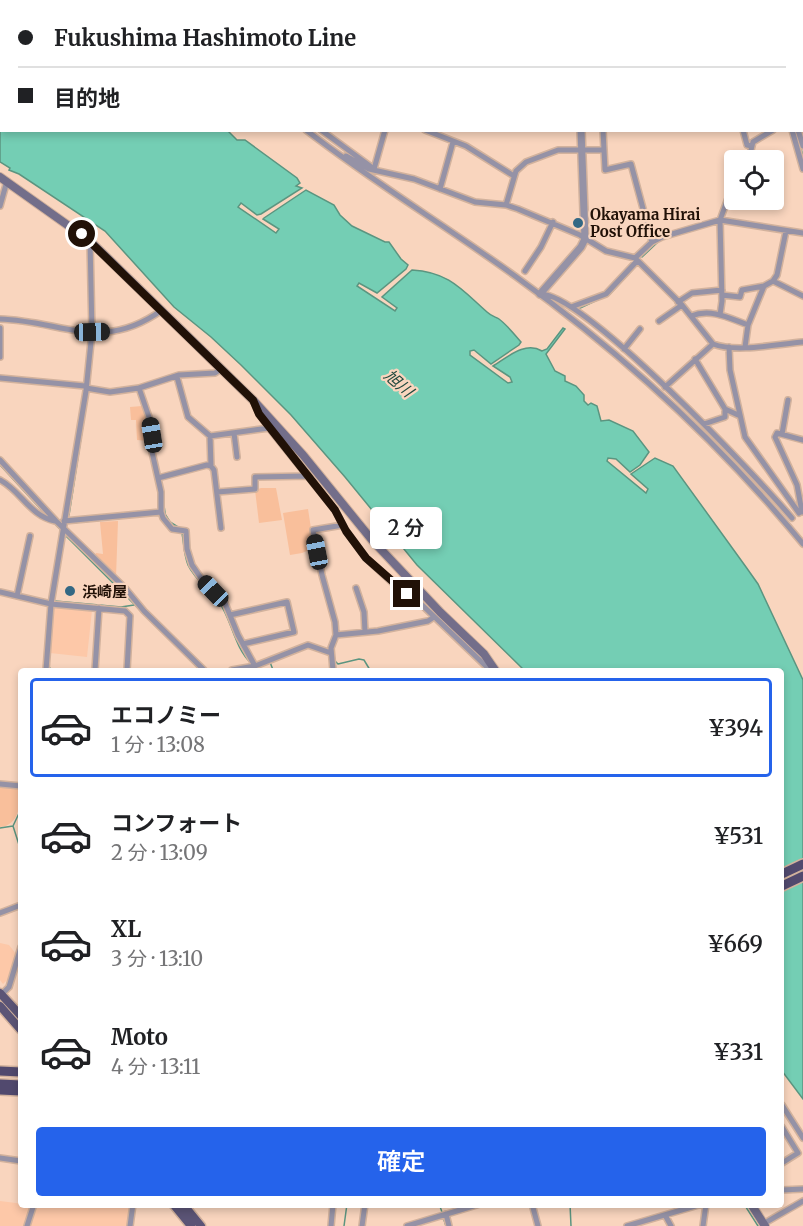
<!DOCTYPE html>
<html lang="ja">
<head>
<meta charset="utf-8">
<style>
  body { margin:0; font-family:Merriweather,"Noto Sans JP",serif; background:#f6f6f6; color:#202124; height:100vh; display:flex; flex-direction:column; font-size:22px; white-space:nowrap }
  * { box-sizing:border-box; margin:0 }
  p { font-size:20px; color:#757577 }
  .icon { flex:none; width:33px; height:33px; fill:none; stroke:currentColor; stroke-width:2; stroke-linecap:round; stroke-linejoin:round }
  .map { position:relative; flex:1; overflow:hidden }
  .details { position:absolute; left:18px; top:668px; width:766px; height:540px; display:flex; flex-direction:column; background:#fff; border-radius:6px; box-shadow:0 3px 9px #0003 }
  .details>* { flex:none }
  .top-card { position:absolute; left:0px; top:0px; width:804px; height:132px; box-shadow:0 3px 9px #0003; display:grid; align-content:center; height:132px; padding:0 18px; background:#fff }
  .tools { position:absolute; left:724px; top:150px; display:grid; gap:12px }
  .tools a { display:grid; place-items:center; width:60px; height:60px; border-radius:6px; background:#fff; box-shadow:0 3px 9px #0003; font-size:30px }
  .end { position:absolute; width:27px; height:27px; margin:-14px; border:8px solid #211107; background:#fff; box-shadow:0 0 0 3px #fff }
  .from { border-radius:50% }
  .bubble { position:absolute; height:42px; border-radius:6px; background:#fff; box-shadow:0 3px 9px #0003; font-size:20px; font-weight:600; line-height:42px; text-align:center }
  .car { position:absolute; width:18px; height:36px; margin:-18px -9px; border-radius:8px; box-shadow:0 0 4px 2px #0007; background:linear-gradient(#222 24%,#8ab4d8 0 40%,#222 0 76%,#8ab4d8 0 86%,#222 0) }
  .top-card b { display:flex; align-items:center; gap:21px; height:57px; font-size:22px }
  .top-card b+b { border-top:2px solid #e0e0e0 }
  .top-card i { width:15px; height:15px; background:#202124 }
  ul { padding:10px 0 0; list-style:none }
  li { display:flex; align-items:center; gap:18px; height:99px; margin:0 12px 9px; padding:0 6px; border:3px solid transparent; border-radius:6px }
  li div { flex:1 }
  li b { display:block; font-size:22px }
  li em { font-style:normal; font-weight:600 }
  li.selected { border-color:#2563eb }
  li>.icon { width:54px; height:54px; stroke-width:1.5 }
  .action { display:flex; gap:12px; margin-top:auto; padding:12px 18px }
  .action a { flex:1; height:69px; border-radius:6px; background:#2563eb; color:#fff; font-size:24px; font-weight:600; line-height:69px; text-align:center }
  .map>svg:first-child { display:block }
</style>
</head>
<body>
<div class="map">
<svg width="803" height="1226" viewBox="0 0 803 1226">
  <rect width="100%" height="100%" fill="#f9d5be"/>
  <path fill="#fdc8a8" d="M 54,607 L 92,610 L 87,657 L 50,653 Z
    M 0,943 L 9,945 L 16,954 L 9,978 L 3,984 L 0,980 Z
    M 0,1201 L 32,1205 L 24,1226 L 0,1226 Z
    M 38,1205 L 130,1205 L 127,1226 L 30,1226 Z"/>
  <path fill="#f9bf9b" d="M 142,406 L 146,419 L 149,441 L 137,440 L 136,420 L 131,420 L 130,407 Z
    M 261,488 L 276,488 L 282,520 L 259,523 L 255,490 Z
    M 308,509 L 314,548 L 302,553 L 290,555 L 283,513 Z
    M 118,521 L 116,577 L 95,556 L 96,553 L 103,554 L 100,522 Z
    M 0,786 L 21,788 C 21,803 19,826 0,827 Z"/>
  <path fill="#74ceb4" stroke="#5b9580" stroke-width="1.5" d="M 0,0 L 93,1 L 2,2 L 2,130 L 227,130 L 237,140 L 245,140 L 297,178 L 300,183 L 296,186 L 302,188 L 261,214 L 257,215 L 241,203 L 238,207 L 276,233 L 279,229 L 263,219 L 264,218 L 306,190 L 334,205 L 340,215 L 352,226 L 385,242 L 389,242 L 401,259 L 408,265 L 406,269 L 377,293 L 359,283 L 357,286 L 395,311 L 397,308 L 382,297 L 412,270 C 449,272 462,290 487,312 C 491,316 496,317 499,319 C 506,324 515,335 521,342 L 519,345 L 491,364 L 474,350 L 470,351 L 470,355 L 508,383 L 512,382 L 510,377 L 493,366 C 508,357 525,341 542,351 L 547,349 L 563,328 L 565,329 L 546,354 L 555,371 L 565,376 L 565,381 L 576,386 L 584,395 L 584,401 L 588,405 L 591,403 L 597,406 L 601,421 L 609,420 L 633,431 L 649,452 L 640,465 L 630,472 L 616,459 L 608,458 L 607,461 L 646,493 L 648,489 L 631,474 L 655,458 L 673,466 L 746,567 L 758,584 L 803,680 L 803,1099 L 782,1071 L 782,670 L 524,670 L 417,565 L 345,477 L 291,415 L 241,365 L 211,337 L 174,307 L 105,231 L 19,174 L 9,170 L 10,168 L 0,162 Z"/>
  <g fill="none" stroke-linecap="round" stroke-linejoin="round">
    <path stroke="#5b9580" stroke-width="1.5" d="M 615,0 L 615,2
      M 601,143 L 601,137
      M 801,148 L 803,157
      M 642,257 L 659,241
      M 578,309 L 610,294 L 634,268
      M 0,465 L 48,517
      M 163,497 L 165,513
      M 165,514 L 170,522 L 178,527
      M 69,515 L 88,393
      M 54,523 L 61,530
      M 71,523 L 154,515
      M 182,533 C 184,544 184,555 188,565 C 195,580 209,589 219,602 C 232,620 234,647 251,663
      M 64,534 L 141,611
      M 55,601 L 121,607 L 134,605
      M 155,625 L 200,670
      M 309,643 L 330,650
      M 334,655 L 335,661 L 338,664 L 359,659 L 364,660 L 370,670
      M 270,662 L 273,670
      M 50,668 L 50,670
      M 21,809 L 13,826 L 21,851
      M 0,828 L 13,826
      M 439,1204 L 442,1212
      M 570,1204 L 571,1226
      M 744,1204 L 758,1226
      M 443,1217 L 446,1226
      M 344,1226 L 347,1204"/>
    <g stroke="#d2b29d" stroke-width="8">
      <path id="minor" d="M 158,0 L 160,2
        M 257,0 L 258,2
        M 304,0 L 304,2
        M 380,0 L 380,2
        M 448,0 L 448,2
        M 802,110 L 803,109
        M 306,130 C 373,182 446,226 515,276 C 622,353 719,442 803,544
        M 321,130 L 370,166
        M 425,130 L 466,146 L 514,176
        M 603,130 L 605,170 L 631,164 L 652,242
        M 743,130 L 747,145 L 752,146
        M 792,130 L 803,169
        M 798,130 L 803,146
        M 346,156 L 369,169 L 414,179 L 475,202 L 506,205 L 518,209 L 580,235 L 606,251 L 635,258 L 682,305 L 713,344 C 736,353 778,344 803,342
        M 746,160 L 750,154 L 753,142 L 773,130
        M 374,169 L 385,130
        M 440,189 L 453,142
        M 506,205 L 516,171 L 526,162 L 558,150 L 603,150
        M 0,206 L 7,181
        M 635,258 L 652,242 L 662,237 L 720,220 L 803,233
        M 525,271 L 541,247 L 553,222
        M 773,281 L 803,296
        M 540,294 C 584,293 758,478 792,518
        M 722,295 L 740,297 L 742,290 L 764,286
        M 678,302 L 692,293 L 722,290
        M 571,307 L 606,294 L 637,261
        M 720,315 L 722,301 L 720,220 L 735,179
        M 691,316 C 711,308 729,318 748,325
        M 0,319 C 63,321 102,353 162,310
        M 659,321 L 682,305
        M 0,328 L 0,357
        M 729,347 L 730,370 L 745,437 L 799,513
        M 745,347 L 748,325 L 764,286 L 773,281 L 777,275 L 786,231
        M 624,349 L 640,329
        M 695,359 L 725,409 L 738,415
        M 177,377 L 188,417 L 210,436 L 211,466
        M 0,378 L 85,386
        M 665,387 L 713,344
        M 86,388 L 110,392 L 139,388 L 179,375 L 215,373 L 221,369
        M 139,388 L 149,417 L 152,435 L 150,443 L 161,492 L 161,512 L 163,518 L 172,529 L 186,531 L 187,549 L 192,565 L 201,578 L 225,603 L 238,635 L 255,666
        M 255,405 L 259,414 L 269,428 L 335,510 L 346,531 L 366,558 L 395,585 L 420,603 L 490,670
        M 704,424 L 725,417 L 725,409
        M 234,433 L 237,457
        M 782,434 L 788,400
        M 210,436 L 269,428
        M 0,460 L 56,521 L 125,588 L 144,611 L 204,670
        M 158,478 L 207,465 L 211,466 L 214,470 L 221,528
        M 0,480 C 21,491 30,516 55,521
        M 217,492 L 255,489 L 255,477 L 309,476
        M 802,512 L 797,485 L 775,437 L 777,433 L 803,440
        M 64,521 L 161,512
        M 356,588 L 364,612 L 365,632
        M 0,592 L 51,604 L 125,611 L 130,616 L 127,670
        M 17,596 L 30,536
        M 230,615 L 287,602 L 294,632 L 243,644
        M 336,635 L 335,622 L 322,575 L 313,530 L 343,525
        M 46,670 L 51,604 L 86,391 L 92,332 L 90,241
        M 95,670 L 99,608
        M 232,670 L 255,666 L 308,645 L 331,653
        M 333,670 L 331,648 L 336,635 L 378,631 L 428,621 L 434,617
        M 0,784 L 21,786
        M 0,913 L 21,905
        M 1,995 L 9,987 L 21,947
        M 782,1105 L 803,1138
        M 782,1127 L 798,1153 L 782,1163
        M 0,1158 L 21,1161
        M 782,1190 L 803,1189
        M 532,1204 L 538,1226
        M 446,1214 L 449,1226
        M 665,1215 L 671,1226
        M 763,1224 L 803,1201
        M 27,1226 L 34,1204
        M 130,1226 L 133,1204
        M 331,1226 L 333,1204
        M 362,1226 L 365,1204
        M 407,1226 L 480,1204
        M 627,1226 L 702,1204
        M 703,1226 L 706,1204"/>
    </g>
    <g stroke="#d2b29d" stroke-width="10">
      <path id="tertiary" d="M 201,0 L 202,2
        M 574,0 L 574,2
        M 540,294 L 581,247 L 585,239 L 581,130"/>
    </g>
    <g stroke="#d2b29d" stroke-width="10">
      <path id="secondary" d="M 0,177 L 90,241 L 253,400 L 303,455 L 372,540 L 440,612 L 484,654 L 495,670
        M 751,1204 L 765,1226"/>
    </g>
    <g stroke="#d2b29d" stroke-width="11">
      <path id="primary" d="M 649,0 L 653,2
        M 675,0 L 678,2
        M 802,59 L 803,59
        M 802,70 L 803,71
        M 0,993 L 21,1016
        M 0,1006 L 21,1030
        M 173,1204 L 191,1226
        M 183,1204 L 201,1226"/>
    </g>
    <g stroke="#d2b29d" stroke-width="12">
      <path id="trunk" d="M 782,874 L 803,864
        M 782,886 L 803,876
        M 0,1071 L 21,1072
        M 0,1084 L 21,1085
        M 0,1090 L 21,1091"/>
    </g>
    <use href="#minor" stroke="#9592a6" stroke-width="5"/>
    <use href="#tertiary" stroke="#9592a6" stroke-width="7"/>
    <use href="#secondary" stroke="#736e8a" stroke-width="8"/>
    <use href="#primary" stroke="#5b5476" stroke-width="8"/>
    <use href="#trunk" stroke="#51496e" stroke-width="9"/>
  </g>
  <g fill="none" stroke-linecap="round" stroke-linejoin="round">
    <path stroke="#211107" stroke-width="8" d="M 82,234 L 253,400 L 259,414 L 335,510 L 346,531 L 366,558 L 407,594"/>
  </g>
  <g fill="#336884" stroke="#f9d5be" stroke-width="2">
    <circle cx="578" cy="223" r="6"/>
    <circle cx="70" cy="591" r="6"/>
  </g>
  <g text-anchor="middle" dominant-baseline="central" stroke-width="4.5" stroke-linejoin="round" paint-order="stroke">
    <g font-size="15" font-weight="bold" fill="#211107" stroke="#f9d5be" text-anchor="start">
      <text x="590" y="214">Okayama Hirai<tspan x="590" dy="17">Post Office</tspan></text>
      <text x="82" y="591">浜崎屋</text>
    </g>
    <g font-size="16" font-style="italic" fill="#21493e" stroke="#f9d5be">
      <text transform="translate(399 383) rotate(41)">旭川</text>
    </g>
  </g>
</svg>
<div class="tools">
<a><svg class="icon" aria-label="locate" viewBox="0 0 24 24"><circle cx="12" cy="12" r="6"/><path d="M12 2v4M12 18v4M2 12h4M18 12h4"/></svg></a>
</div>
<i class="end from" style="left:82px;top:234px"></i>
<i class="end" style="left:407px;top:594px"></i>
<div class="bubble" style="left:370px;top:507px;width:72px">2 分</div>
<i class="car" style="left:92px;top:332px;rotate:89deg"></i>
<i class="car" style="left:152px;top:435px;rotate:351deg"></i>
<i class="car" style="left:317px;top:552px;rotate:349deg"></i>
<i class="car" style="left:213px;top:591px;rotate:316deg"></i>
<div class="top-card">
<b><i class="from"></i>Fukushima Hashimoto Line</b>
<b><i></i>目的地</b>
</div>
<section class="details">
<ul>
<li class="selected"><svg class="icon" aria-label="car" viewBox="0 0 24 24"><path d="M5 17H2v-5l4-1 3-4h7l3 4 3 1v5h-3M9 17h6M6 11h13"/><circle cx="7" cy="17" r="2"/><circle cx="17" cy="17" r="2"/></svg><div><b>エコノミー</b><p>1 分 · 13:08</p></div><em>¥394</em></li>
<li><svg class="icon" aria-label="car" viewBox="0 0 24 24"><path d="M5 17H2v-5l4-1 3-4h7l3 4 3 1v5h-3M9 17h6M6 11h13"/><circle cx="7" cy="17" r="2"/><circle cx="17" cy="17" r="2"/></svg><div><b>コンフォート</b><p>2 分 · 13:09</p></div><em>¥531</em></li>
<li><svg class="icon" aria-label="car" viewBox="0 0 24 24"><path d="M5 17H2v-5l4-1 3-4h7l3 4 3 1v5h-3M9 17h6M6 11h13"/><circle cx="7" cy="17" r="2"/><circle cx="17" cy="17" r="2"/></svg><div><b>XL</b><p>3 分 · 13:10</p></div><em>¥669</em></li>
<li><svg class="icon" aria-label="car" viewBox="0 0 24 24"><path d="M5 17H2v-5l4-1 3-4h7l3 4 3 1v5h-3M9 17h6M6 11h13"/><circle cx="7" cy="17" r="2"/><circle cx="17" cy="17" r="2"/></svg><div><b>Moto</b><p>4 分 · 13:11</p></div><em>¥331</em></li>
</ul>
<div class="action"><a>確定</a></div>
</section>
</div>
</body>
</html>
